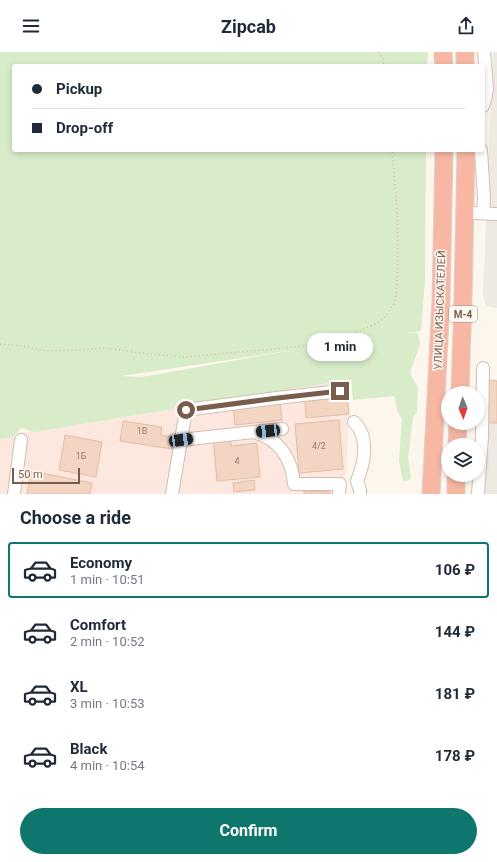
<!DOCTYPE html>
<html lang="en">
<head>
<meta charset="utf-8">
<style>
  body { margin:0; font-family:Roboto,sans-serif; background:#f6f6f7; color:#1f2937; height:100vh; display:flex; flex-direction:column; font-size:15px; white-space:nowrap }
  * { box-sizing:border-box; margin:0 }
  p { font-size:13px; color:#747a83 }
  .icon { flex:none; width:22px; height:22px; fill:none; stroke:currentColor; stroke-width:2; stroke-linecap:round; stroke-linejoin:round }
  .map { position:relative; height:442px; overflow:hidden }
  .panel { display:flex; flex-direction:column; background:#fff; flex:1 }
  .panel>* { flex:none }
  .guide { position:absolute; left:12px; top:12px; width:473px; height:88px; border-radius:4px; box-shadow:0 2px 6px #0003; display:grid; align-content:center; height:88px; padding:0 20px; background:#fff }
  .needle { width:26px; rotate:178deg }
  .buttons { position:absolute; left:441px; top:334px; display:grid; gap:8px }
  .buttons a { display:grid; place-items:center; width:44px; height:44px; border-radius:50%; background:#fff; box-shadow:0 2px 6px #0003; font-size:20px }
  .scale { position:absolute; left:12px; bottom:10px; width:68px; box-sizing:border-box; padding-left:4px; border:2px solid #7a5c4d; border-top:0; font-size:11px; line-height:14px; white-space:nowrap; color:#7a5c4d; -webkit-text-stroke:3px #fffaf3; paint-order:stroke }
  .end { position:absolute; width:18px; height:18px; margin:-9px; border:5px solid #7a5c4d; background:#fff; box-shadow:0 0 0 2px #fff }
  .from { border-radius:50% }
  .bubble { position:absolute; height:28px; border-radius:14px; background:#fff; box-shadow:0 2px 6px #0003; font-size:13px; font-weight:700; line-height:28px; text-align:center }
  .car { position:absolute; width:12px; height:24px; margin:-12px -6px; border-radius:5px; box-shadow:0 0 3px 1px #0007; background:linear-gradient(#222 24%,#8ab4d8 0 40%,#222 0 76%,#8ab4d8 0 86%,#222 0) }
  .guide b { display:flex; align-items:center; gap:14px; height:38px; font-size:15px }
  .guide b+b { border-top:1px solid #e0e1e3 }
  .guide i { width:10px; height:10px; background:#1f2937 }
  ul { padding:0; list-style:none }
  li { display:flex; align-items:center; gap:12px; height:56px; margin:0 8px 6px; padding:0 12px; border:2px solid transparent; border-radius:4px }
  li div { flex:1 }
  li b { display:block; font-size:15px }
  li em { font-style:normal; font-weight:700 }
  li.active { border-color:#0f766e }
  li>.icon { width:36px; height:36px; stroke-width:1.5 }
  h2 { padding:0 20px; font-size:18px; line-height:48px }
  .action { display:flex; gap:8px; margin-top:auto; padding:8px 20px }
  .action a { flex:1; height:46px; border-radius:24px; background:#0f766e; color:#fff; font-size:16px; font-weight:700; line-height:46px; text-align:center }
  header { display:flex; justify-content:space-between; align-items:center; height:52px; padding:0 20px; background:#fff; font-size:18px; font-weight:700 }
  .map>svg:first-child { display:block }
</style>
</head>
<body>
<header><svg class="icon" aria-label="menu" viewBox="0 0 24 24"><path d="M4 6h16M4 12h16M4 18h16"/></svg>Zipcab<svg class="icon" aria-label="share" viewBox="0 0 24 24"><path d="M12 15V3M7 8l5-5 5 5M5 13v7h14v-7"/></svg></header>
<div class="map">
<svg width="497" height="442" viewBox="0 0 497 442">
  <rect width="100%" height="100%" fill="#fdf6ec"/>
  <path fill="#fde8e0" d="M 351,327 L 345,442 L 0,442 L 0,385 L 196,349 Z"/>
  <path fill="#efe9e4" d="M 493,0 L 497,0 L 497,256 L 486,254 L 483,244 Z
    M 488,328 L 497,329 L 497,442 L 482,442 Z"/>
  <path fill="#d8ecc9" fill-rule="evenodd" d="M 0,0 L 428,0 L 427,14 L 14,14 L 14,98 L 426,98 L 425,227 L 421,279 L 405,281 L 418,281 L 420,292 L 410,321 L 418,336 L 417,360 L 413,365 L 408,406 L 411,427 L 403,430 L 399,409 L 402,367 L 398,361 L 394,344 L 353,348 L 351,327 L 34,380 L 22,376 L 12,385 L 0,387 ZM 294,298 L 142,325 L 121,324 Z"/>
  <path fill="#f3d5c3" stroke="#e6bba3" d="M 488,328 L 497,329 L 497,371 L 486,371 Z
    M 347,345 L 349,362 L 306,366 L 305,349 Z
    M 280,351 L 282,368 L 235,373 L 233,355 Z
    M 339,368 L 343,417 L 299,421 L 295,372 Z
    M 123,369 L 162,375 L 161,383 L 174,385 L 172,397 L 120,389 Z
    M 65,383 L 102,390 L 96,425 L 59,418 Z
    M 230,384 L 231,394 L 257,391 L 260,425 L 217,429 L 213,386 Z
    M 31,419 L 92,431 L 90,442 L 27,442 Z
    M 254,428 L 255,438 L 234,440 L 233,431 Z
    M 304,439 L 330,440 L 330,442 L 304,442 Z"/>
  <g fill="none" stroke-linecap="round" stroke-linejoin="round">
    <g stroke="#d1beb0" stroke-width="14">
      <path id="minor" d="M 483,54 L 486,43 L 487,37 L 484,0
        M 481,98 L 484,146 L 483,161
        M 474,161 L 497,162
        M 354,370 C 370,385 364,412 357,429 L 360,438 L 360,442
        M 253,380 C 279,386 292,407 294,432 L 340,432 L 339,442
        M 181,388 L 282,377
        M 14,442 L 21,388
        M 172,442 L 186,358 L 277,346 L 340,339
        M 478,442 L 482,384 L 483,316"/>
    </g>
    <g stroke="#dad1cd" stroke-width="19">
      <path id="highway" d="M 443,0 L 444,14
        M 465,0 L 465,14
        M 460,341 L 463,247 L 466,98
        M 457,393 L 458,371
        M 431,442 L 441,248 L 444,98
        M 456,442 L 456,423"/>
    </g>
    <path stroke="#d9b8a5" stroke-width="1.5" stroke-dasharray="1 3" stroke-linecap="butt" d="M 379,0 L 383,7 L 384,14
      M 0,292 L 22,294 L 46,299 L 83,298 L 106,296 L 149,302 L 184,305 L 317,293 L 329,291 L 343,286 L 377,271 L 384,266 L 394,252 L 396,243 L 398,214 L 398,191 L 396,143 L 392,98"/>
    <use href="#minor" stroke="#fff" stroke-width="12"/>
    <use href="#highway" stroke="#f7b7a3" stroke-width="17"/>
  </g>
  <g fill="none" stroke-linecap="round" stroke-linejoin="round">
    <path stroke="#7a5c4d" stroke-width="5" d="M 186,358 L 278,346 L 340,339"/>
  </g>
  <g text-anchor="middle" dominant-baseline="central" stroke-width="3" stroke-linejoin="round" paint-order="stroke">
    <g font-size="9" fill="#987a6a">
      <text x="142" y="379">1В</text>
      <text x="319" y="394">4/2</text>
      <text x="81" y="404">1Б</text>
      <text x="237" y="409">4</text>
    </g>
    <rect fill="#fffaf3" stroke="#a28b7f" stroke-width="1" x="449" y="254" width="28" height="16" rx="3"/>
    <g font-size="10" font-weight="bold" fill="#7a5c4d">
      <text x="463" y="262">М-4</text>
    </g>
    <g font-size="11" fill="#7a5c4d" stroke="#fffaf3">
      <text transform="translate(440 258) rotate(-88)">УЛИЦА ИЗЫСКАТЕЛЕЙ</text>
    </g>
  </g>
</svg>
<div class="buttons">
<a><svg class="needle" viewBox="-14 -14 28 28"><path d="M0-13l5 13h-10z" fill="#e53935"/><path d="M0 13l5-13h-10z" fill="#747a83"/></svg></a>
<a><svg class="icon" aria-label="layers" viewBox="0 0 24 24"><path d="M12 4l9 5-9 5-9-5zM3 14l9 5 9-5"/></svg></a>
</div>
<div class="scale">50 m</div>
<i class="end from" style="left:186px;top:358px"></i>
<i class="end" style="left:340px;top:339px"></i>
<div class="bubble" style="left:307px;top:281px;width:66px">1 min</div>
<i class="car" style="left:268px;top:379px;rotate:264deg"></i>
<i class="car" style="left:181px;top:388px;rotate:82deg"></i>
<div class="guide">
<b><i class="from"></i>Pickup</b>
<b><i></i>Drop-off</b>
</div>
</div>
<section class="panel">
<h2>Choose a ride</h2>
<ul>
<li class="active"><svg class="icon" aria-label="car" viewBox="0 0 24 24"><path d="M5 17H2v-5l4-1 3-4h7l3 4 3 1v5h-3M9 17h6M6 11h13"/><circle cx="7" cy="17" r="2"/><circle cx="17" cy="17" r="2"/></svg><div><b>Economy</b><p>1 min · 10:51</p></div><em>106 ₽</em></li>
<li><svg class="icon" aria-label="car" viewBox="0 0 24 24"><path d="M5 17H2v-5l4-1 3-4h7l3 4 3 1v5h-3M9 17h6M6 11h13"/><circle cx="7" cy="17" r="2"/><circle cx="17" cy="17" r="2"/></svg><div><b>Comfort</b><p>2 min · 10:52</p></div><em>144 ₽</em></li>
<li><svg class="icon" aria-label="car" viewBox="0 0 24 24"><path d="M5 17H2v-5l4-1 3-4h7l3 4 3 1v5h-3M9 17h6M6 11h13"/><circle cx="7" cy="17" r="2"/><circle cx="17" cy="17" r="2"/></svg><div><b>XL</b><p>3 min · 10:53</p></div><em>181 ₽</em></li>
<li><svg class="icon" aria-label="car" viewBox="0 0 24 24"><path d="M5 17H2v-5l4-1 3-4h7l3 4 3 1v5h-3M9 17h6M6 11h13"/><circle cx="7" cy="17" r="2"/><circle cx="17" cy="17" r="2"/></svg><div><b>Black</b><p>4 min · 10:54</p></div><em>178 ₽</em></li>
</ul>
<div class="action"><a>Confirm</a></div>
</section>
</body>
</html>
